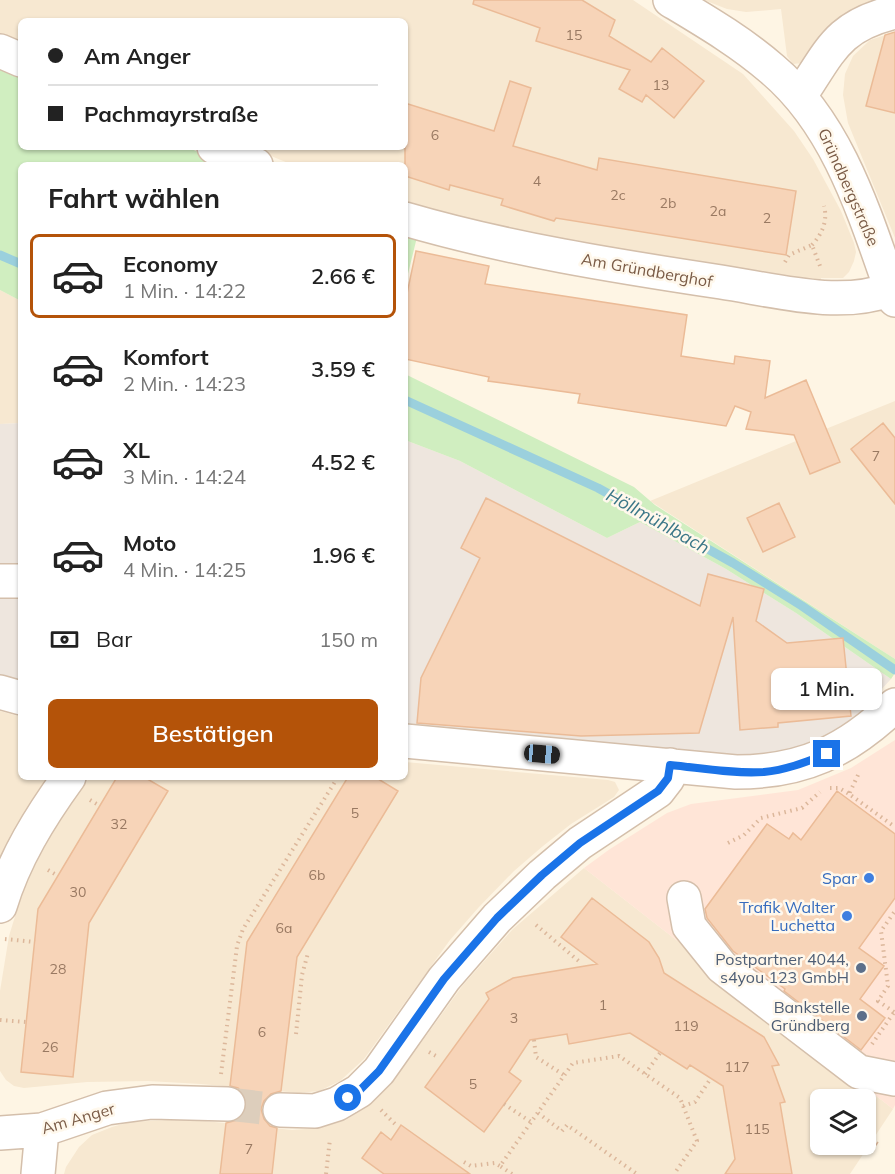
<!DOCTYPE html>
<html lang="de">
<head>
<meta charset="utf-8">
<style>
  body { margin:0; font-family:Mulish,sans-serif; background:#f2f2f2; color:#222; height:100vh; display:flex; flex-direction:column; font-size:22px; white-space:nowrap }
  * { box-sizing:border-box; margin:0 }
  p { font-size:20px; color:#767676 }
  .icon { flex:none; width:33px; height:33px; fill:none; stroke:currentColor; stroke-width:2; stroke-linecap:round; stroke-linejoin:round }
  .map { position:relative; flex:1; overflow:hidden }
  .details { position:absolute; left:18px; top:162px; width:390px; height:618px; display:flex; flex-direction:column; background:#fff; border-radius:9px; box-shadow:0 2px 4px #0004 }
  .details>* { flex:none }
  .banner { position:absolute; left:18px; top:18px; width:390px; height:132px; border-radius:9px; box-shadow:0 2px 4px #0004; display:grid; align-content:center; height:132px; padding:0 30px; background:#fff }
  .tools { position:absolute; left:810px; top:1089px; display:grid; gap:12px }
  .tools a { display:grid; place-items:center; width:66px; height:66px; border-radius:9px; background:#fff; box-shadow:0 2px 4px #0004; font-size:30px }
  .end { position:absolute; width:27px; height:27px; margin:-14px; border:8px solid #1a73e8; background:#fff; box-shadow:0 0 0 3px #fff }
  .from { border-radius:50% }
  .bubble { position:absolute; height:42px; border-radius:9px; background:#fff; box-shadow:0 2px 4px #0004; font-size:20px; font-weight:600; line-height:42px; text-align:center }
  .car { position:absolute; width:18px; height:36px; margin:-18px -9px; border-radius:8px; box-shadow:0 0 4px 2px #0007; background:linear-gradient(#222 24%,#8ab4d8 0 40%,#222 0 76%,#8ab4d8 0 86%,#222 0) }
  .banner b { display:flex; align-items:center; gap:21px; height:57px; font-size:22px }
  .banner b+b { border-top:2px solid #e0e0e0 }
  .banner i { width:15px; height:15px; background:#222 }
  ul { padding:0; list-style:none }
  li { display:flex; align-items:center; gap:18px; height:84px; margin:0 12px 9px; padding:0 18px; border:3px solid transparent; border-radius:9px }
  li div { flex:1 }
  li b { display:block; font-size:22px }
  li em { font-style:normal; font-weight:600 }
  li.current { border-color:#b45309 }
  li>.icon { width:54px; height:54px; stroke-width:1.5 }
  h2 { padding:0 30px; font-size:27px; line-height:72px }
  .pay { display:flex; align-items:center; gap:15px; height:66px; padding:0 30px; font-size:22px }
  .pay p { margin-inline-start:auto }
  .button { display:flex; gap:12px; margin-top:auto; padding:12px 30px }
  .button a { flex:1; height:69px; border-radius:9px; background:#b45309; color:#fff; font-size:24px; font-weight:600; line-height:69px; text-align:center }
  .map>svg:first-child { display:block }
</style>
</head>
<body>
<div class="map">
<svg width="895" height="1174" viewBox="0 0 895 1174">
  <rect width="100%" height="100%" fill="#fef5e4"/>
  <path fill="#f7e8d1" fill-rule="evenodd" d="M 0,0 L 633,0 L 743,74 L 794,131 L 813,159 L 841,211 L 854,243 L 856,252 L 854,261 L 849,272 L 843,278 L 821,278 L 821,282 L 616,252 L 405,206 L 405,165 L 293,165 L 249,147 L 405,147 L 405,21 L 21,21 L 21,44 L 0,34 Z
    M 704,0 L 880,0 L 803,63 L 793,64 L 787,56 L 781,9 L 746,12 L 727,9 Z
    M 895,32 L 895,238 L 848,123 L 843,95 L 845,74 L 853,56 L 870,40 Z
    M 0,290 L 21,301 L 21,423 L 0,424 Z
    M 895,401 L 895,659 L 650,501 L 796,441 Z
    M 0,711 L 21,717 L 21,777 L 53,777 L 0,871 Z
    M 405,762 L 608,780 L 615,782 L 619,790 L 614,797 L 571,824 L 543,846 L 514,871 L 479,907 L 450,940 L 364,1059 L 340,1081 L 319,1091 L 299,1093 L 201,1084 L 148,1081 L 87,1082 L 24,1088 L 14,1086 L 6,1080 L 0,1071 L 0,991 L 9,936 L 25,884 L 36,859 L 64,812 L 90,777 L 405,777 Z
    M 584,868 L 893,1109 L 850,1174 L 64,1174 L 66,1167 L 79,1147 L 92,1135 L 112,1127 L 130,1122 L 185,1119 L 292,1130 L 319,1128 L 346,1120 L 373,1102 L 391,1084 L 463,985 L 513,929 ZM 820,1100 L 866,1100 L 866,1144 L 820,1144 Z"/>
  <path fill="#ffe5d7" d="M 895,740 L 895,1105 L 893,1109 L 584,868 L 610,849 L 667,813 L 691,804 L 798,790 L 851,768 Z"/>
  <path fill="#eee6de" d="M 21,423 L 21,685 L 0,678 L 0,424 Z
    M 405,440 L 460,461 L 607,538 L 640,522 L 726,569 L 796,613 L 891,679 L 844,730 L 811,749 L 752,756 L 657,751 L 405,729 Z"/>
  <path fill="#d0eec0" d="M 0,61 L 21,71 L 21,147 L 187,147 L 227,165 L 21,165 L 21,301 L 19,300 L 0,290 Z
    M 405,229 L 418,233 L 405,286 Z
    M 405,374 L 634,487 L 655,505 L 895,659 L 895,673 L 891,679 L 796,613 L 726,569 L 640,522 L 607,538 L 460,461 L 405,440 Z"/>
  <g fill="none" stroke-linecap="round" stroke-linejoin="round">
    <path stroke="#9bd0dd" stroke-width="9" d="M 0,255 L 21,264
      M 405,400 L 598,488 L 733,563 L 802,606 L 895,670"/>
  </g>
  <path fill="#f7d4b8" stroke="#ebbb97" stroke-width="1.5" d="M 474,0 L 582,0 L 615,20 L 609,36 L 651,62 L 662,48 L 704,81 L 674,118 L 646,95 L 642,102 L 619,89 L 630,70 L 536,41 L 540,28 L 473,4 Z
    M 895,32 L 895,113 L 866,106 L 885,35 Z
    M 510,81 L 531,88 L 513,146 L 597,170 L 599,158 L 796,191 L 786,255 L 556,218 L 554,221 L 501,205 L 503,199 L 450,185 L 449,190 L 405,176 L 405,103 L 494,131 Z
    M 416,251 L 489,266 L 485,284 L 687,315 L 681,356 L 734,364 L 735,356 L 770,361 L 765,398 L 806,380 L 840,462 L 810,474 L 794,435 L 746,429 L 751,412 L 735,406 L 726,426 L 578,403 L 580,394 L 488,381 L 489,377 L 405,359 L 405,303 Z
    M 883,423 L 895,438 L 895,504 L 851,449 Z
    M 486,498 L 700,606 L 708,574 L 764,589 L 756,621 L 787,643 L 843,638 L 851,716 L 778,723 L 778,727 L 740,730 L 733,617 L 699,733 L 581,736 L 417,723 L 421,678 L 480,558 L 461,548 Z
    M 779,503 L 795,537 L 763,552 L 747,518 Z
    M 117,777 L 144,777 L 168,791 L 89,923 L 73,1077 L 21,1072 L 38,909 Z
    M 348,777 L 375,777 L 398,791 L 297,957 L 281,1091 L 271,1094 L 264,1101 L 261,1109 L 264,1119 L 270,1126 L 277,1128 L 272,1174 L 220,1174 L 226,1123 L 237,1120 L 244,1114 L 247,1105 L 244,1095 L 238,1088 L 230,1086 L 247,942 Z
    M 837,791 L 895,834 L 895,898 L 859,948 L 884,966 L 860,999 L 885,1018 L 861,1050 L 784,991 L 785,989 L 733,951 L 707,918 L 705,909 L 767,824 L 789,839 L 793,833 L 801,840 Z
    M 592,898 L 649,942 L 659,958 L 664,973 L 764,1037 L 779,1065 L 772,1066 L 785,1102 L 780,1103 L 792,1174 L 725,1174 L 735,1159 L 723,1086 L 690,1065 L 687,1069 L 630,1033 L 569,1044 L 567,1034 L 530,1040 L 509,1072 L 521,1081 L 484,1132 L 425,1087 L 489,999 L 486,993 L 513,978 L 597,964 L 561,937 Z
    M 401,1125 L 470,1174 L 384,1174 L 362,1158 L 381,1132 L 391,1140 Z"/>
  <g fill="none" stroke-linecap="round" stroke-linejoin="round">
    <path stroke="#ddcebc" stroke-width="33" stroke-dasharray="33 16" stroke-linecap="butt" d="M 228,1104 L 280,1110"/>
    <g stroke="#d4bfab" stroke-width="36">
      <path id="minor" d="M 670,0 C 705,21 741,42 772,69 C 840,126 866,219 895,300
        M 0,51 L 21,60
        M 800,96 C 831,50 837,26 895,12
        M 214,147 L 256,165
        M 405,219 C 508,249 615,266 721,282 C 774,290 840,309 891,289
        M 0,581 L 21,581
        M 0,692 L 21,698
        M 405,741 L 736,772 C 803,772 847,751 895,705
        M 684,898 L 689,926 L 722,967 L 859,1072 L 895,1079
        M 0,906 C 14,859 40,817 69,777
        M 280,1110 L 315,1111 L 337,1104 L 359,1091 L 379,1071 L 444,979 L 497,918 L 542,875 L 580,843 L 658,791 L 668,778 L 670,765
        M 0,1133 L 42,1130 L 107,1108 L 152,1102 L 228,1104
        M 38,1174 L 42,1130"/>
    </g>
    <path stroke="#dcb79b" stroke-width="4" stroke-dasharray="1.5 4.5" stroke-linecap="butt" d="M 812,245 C 822,234 828,221 824,206
      M 785,262 L 789,255 L 812,245 L 820,266
      M 858,775 L 849,794 L 895,827
      M 830,788 L 839,788 L 849,794
      M 90,800 L 100,806
      M 728,843 L 744,835 L 761,818 L 802,808 L 820,792
      M 48,870 L 58,876
      M 536,925 L 581,963
      M 5,939 L 35,942
      M 894,1012 L 878,1001 L 888,986 L 881,931 L 895,911
      M 0,1020 L 26,1022
      M 296,1034 L 302,975 L 308,953
      M 534,1040 L 536,1057 L 564,1075
      M 872,1044 L 895,1011
      M 429,1052 L 438,1057
      M 221,1074 L 237,946 L 243,929 L 338,777
      M 645,1074 L 660,1053
      M 504,1104 L 531,1122
      M 683,1106 L 695,1102 L 711,1078
      M 381,1110 L 395,1124
      M 538,1113 L 562,1131 L 567,1125 L 637,1174
      M 866,1137 L 881,1146
      M 464,1162 L 471,1166 L 495,1163 L 500,1166
      M 326,1174 L 330,1139
      M 512,1174 L 500,1166 L 573,1063 L 619,1056 L 680,1098 L 697,1141 L 674,1174"/>
    <use href="#minor" stroke="#fff" stroke-width="33"/>
  </g>
  <g fill="none" stroke-linecap="round" stroke-linejoin="round">
    <path stroke="#1a73e8" stroke-width="8" d="M 348,1098 L 359,1091 L 379,1071 L 444,979 L 497,918 L 542,875 L 580,843 L 658,791 L 668,778 L 670,765 C 701,768 733,774 764,772 C 786,770 806,762 827,754"/>
  </g>
  <g fill="#3f7fe0" stroke="#fff8ec" stroke-width="2">
    <circle cx="869" cy="878" r="6"/>
    <circle cx="847" cy="916" r="6"/>
  </g>
  <g fill="#5c6f8a" stroke="#fff8ec" stroke-width="2">
    <circle cx="861" cy="968" r="6"/>
    <circle cx="862" cy="1016" r="6"/>
  </g>
  <g text-anchor="middle" dominant-baseline="central" stroke-width="5" stroke-linejoin="round" paint-order="stroke">
    <g font-size="14" fill="#997962">
      <text x="574" y="35">15</text>
      <text x="661" y="85">13</text>
      <text x="435" y="135">6</text>
      <text x="537" y="181">4</text>
      <text x="618" y="195">2c</text>
      <text x="668" y="203">2b</text>
      <text x="718" y="211">2a</text>
      <text x="767" y="218">2</text>
      <text x="876" y="456">7</text>
      <text x="355" y="813">5</text>
      <text x="119" y="824">32</text>
      <text x="317" y="875">6b</text>
      <text x="78" y="892">30</text>
      <text x="284" y="928">6a</text>
      <text x="58" y="969">28</text>
      <text x="603" y="1005">1</text>
      <text x="514" y="1018">3</text>
      <text x="686" y="1026">119</text>
      <text x="262" y="1032">6</text>
      <text x="50" y="1047">26</text>
      <text x="737" y="1067">117</text>
      <text x="473" y="1084">5</text>
      <text x="757" y="1129">115</text>
      <text x="249" y="1149">7</text>
    </g>
    <g font-size="16" fill="#7a5b46" stroke="#fff8ec">
      <text transform="translate(849 187) rotate(66)">Gründbergstraße</text>
      <text transform="translate(647 270) rotate(10)">Am Gründberghof</text>
      <text transform="translate(78 1118) rotate(-16)">Am Anger</text>
    </g>
    <g font-size="16" fill="#366cbe" stroke="#fff8ec" text-anchor="end">
      <text x="857" y="878">Spar</text>
      <text x="835" y="907">Trafik Walter<tspan x="835" dy="18">Luchetta</tspan></text>
    </g>
    <g font-size="16" fill="#4e5e75" stroke="#fff8ec" text-anchor="end">
      <text x="849" y="959">Postpartner 4044,<tspan x="849" dy="18">s4you 123 GmbH</tspan></text>
      <text x="850" y="1007">Bankstelle<tspan x="850" dy="18">Gründberg</tspan></text>
    </g>
    <g font-size="18" font-style="italic" fill="#3b7788" stroke="#fff8ec">
      <text transform="translate(658 521) rotate(29)">Höllmühlbach</text>
    </g>
  </g>
</svg>
<div class="tools">
<a><svg class="icon" aria-label="layers" viewBox="0 0 24 24"><path d="M12 4l9 5-9 5-9-5zM3 14l9 5 9-5"/></svg></a>
</div>
<i class="end from" style="left:348px;top:1098px"></i>
<i class="end" style="left:827px;top:754px"></i>
<div class="bubble" style="left:771px;top:668px;width:111px">1 Min.</div>
<i class="car" style="left:542px;top:754px;rotate:95deg"></i>
<div class="banner">
<b><i class="from"></i>Am Anger</b>
<b><i></i>Pachmayrstraße</b>
</div>
<section class="details">
<h2>Fahrt wählen</h2>
<ul>
<li class="current"><svg class="icon" aria-label="car" viewBox="0 0 24 24"><path d="M5 17H2v-5l4-1 3-4h7l3 4 3 1v5h-3M9 17h6M6 11h13"/><circle cx="7" cy="17" r="2"/><circle cx="17" cy="17" r="2"/></svg><div><b>Economy</b><p>1 Min. · 14:22</p></div><em>2.66 €</em></li>
<li><svg class="icon" aria-label="car" viewBox="0 0 24 24"><path d="M5 17H2v-5l4-1 3-4h7l3 4 3 1v5h-3M9 17h6M6 11h13"/><circle cx="7" cy="17" r="2"/><circle cx="17" cy="17" r="2"/></svg><div><b>Komfort</b><p>2 Min. · 14:23</p></div><em>3.59 €</em></li>
<li><svg class="icon" aria-label="car" viewBox="0 0 24 24"><path d="M5 17H2v-5l4-1 3-4h7l3 4 3 1v5h-3M9 17h6M6 11h13"/><circle cx="7" cy="17" r="2"/><circle cx="17" cy="17" r="2"/></svg><div><b>XL</b><p>3 Min. · 14:24</p></div><em>4.52 €</em></li>
<li><svg class="icon" aria-label="car" viewBox="0 0 24 24"><path d="M5 17H2v-5l4-1 3-4h7l3 4 3 1v5h-3M9 17h6M6 11h13"/><circle cx="7" cy="17" r="2"/><circle cx="17" cy="17" r="2"/></svg><div><b>Moto</b><p>4 Min. · 14:25</p></div><em>1.96 €</em></li>
</ul>
<div class="pay"><svg class="icon" aria-label="cash" viewBox="0 0 24 24"><path d="M3 7h18v10H3z"/><circle cx="12" cy="12" r="2"/></svg>Bar<p>150 m</p></div>
<div class="button"><a>Bestätigen</a></div>
</section>
</div>
</body>
</html>
